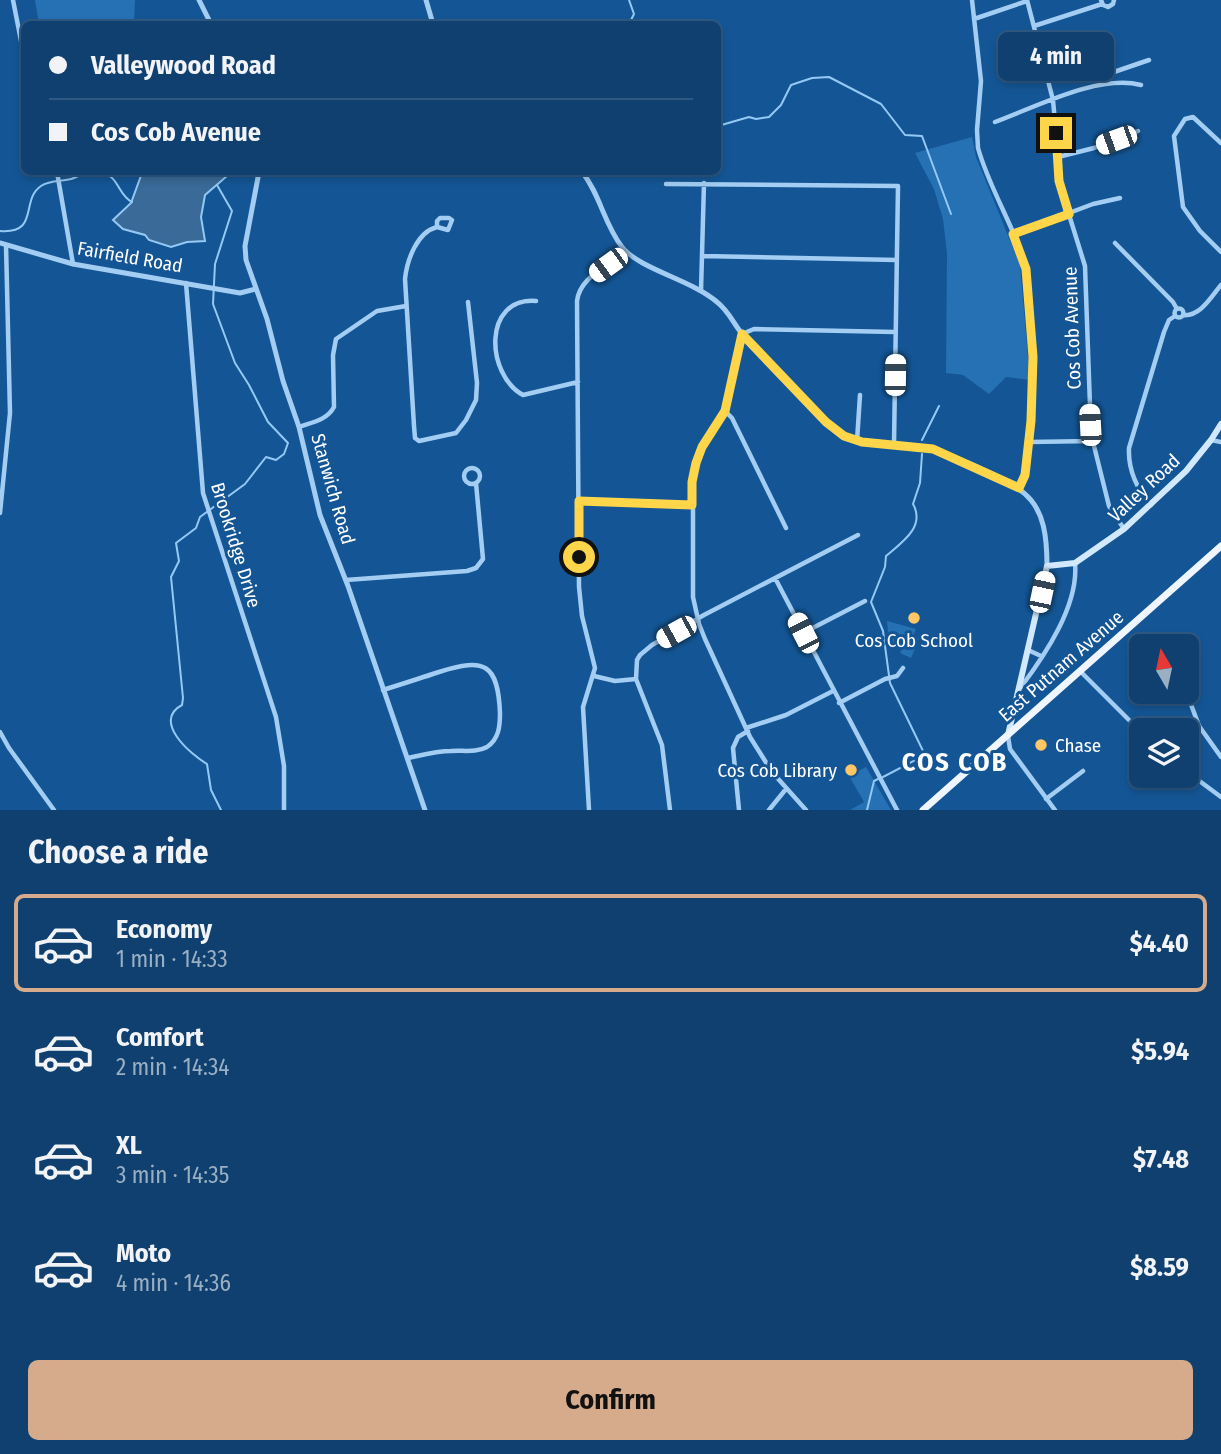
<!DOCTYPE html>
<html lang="en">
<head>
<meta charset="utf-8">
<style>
  body { margin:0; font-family:"Fira Sans Condensed",sans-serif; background:#1d4b78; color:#f1f3f6; height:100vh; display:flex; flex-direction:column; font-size:26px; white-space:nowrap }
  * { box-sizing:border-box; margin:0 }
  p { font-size:23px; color:#9bafc3 }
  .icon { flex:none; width:38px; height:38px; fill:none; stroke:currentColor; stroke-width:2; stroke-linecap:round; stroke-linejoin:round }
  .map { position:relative; height:810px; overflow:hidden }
  .sheet { display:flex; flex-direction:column; background:#0f4070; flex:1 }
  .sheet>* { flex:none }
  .top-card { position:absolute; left:21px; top:21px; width:700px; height:154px; border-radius:10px; box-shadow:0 4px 10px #0003,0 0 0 2px #2f5983; display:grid; align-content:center; height:154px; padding:0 28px; background:#0f4070 }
  .needle { width:46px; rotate:351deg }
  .tools { position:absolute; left:1129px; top:634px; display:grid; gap:14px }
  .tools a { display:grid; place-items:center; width:70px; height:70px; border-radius:10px; background:#0f4070; box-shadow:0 4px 10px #0003,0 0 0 2px #2f5983; font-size:35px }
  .end { position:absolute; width:32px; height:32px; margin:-16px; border:9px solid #ffd54a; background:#111; box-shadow:0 0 0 4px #111 }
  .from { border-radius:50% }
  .bubble { position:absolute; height:49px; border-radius:10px; background:#0f4070; box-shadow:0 4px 10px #0003,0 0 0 2px #2f5983; font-size:23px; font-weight:700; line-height:49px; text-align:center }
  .car { position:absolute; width:21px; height:42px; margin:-21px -10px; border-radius:9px; box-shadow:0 0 5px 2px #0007; background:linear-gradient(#fff 24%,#345 0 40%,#fff 0 76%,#345 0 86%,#fff 0) }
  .top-card b { display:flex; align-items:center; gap:24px; height:66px; font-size:26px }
  .top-card b+b { border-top:2px solid #2f5983 }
  .top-card i { width:18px; height:18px; background:#f1f3f6 }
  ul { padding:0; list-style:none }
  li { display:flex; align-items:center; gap:21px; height:98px; margin:0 14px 10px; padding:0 14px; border:4px solid transparent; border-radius:10px }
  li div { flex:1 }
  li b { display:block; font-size:26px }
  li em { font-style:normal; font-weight:700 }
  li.on { border-color:#d6ab8b }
  li>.icon { width:63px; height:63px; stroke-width:1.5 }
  h2 { padding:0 28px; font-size:32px; line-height:84px }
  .primary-button { display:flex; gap:14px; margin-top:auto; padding:14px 28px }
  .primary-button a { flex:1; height:80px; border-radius:10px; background:#d6ab8b; color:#111; font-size:28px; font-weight:700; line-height:80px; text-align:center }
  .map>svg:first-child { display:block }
</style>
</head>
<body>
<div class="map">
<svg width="1221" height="810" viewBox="0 0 1221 810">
  <rect width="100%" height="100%" fill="#145695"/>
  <path fill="#2670b4" d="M 35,0 L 135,0 L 134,24 L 39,24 Z
    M 972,137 L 976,157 L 1020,265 L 1030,380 L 1006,377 L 989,394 L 963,375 L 946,373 L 947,254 L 943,219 L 934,189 L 915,153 Z
    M 887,621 L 916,629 L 913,636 L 919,639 L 911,658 L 900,653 L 904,645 L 898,642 L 890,651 Z
    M 866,767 L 891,810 L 850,810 L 864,802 L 849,776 Z"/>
  <path fill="#3a6a97" stroke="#95c9f5" stroke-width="2" d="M 170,172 L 223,172 L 227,176 L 205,195 L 201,217 L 205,241 L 187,242 L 171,247 L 149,240 L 145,235 L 123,229 L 113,220 L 131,203 L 142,173 L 158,176 Z"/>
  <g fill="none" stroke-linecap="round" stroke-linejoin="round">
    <path stroke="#95c9f5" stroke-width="2" d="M 629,0 L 634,14 L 629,24
      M 718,126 L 749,117 L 756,119 L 769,117 L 781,105 L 791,85 L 812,78 L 829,77 L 881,104 L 905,135 L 922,136 L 951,214
      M 103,172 C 119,178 119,196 132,202
      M 217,185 L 232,211 L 215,264 L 213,304 L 235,363 L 249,385 L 268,422 L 288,443 L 284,454 L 276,460 L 266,457 L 245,484 L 200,517 L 196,528 L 176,543 L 179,561 L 171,577 L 183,698 L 182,705 C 152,721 190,754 207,764 L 211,790 L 221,810
      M 0,231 C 40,234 20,200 41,186 C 54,177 71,185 83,172
      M 922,440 L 939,406
      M 883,777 L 925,755 L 890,683 L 883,631 L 871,602 L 885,567 L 886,556 C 901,543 926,527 913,504 L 920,483 L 922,454
      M 867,810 L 874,781 L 878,779"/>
    <path stroke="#a3cdf2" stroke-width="4.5" d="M 13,0 L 24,56
      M 972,0 L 981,81 L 977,130 L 978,148 C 989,187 1011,221 1023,258 C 1035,298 1039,453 1019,488
      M 1027,0 L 1053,100 L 1061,189 L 1085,266 L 1091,434 L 1109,506 L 1124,529
      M 1101,0 L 1103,5 L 1108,7 L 1113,4 L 1114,0
      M 974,19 L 1027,1
      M 1034,26 L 1102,4
      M 1045,67 L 1094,51 L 1101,66 L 1111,73 L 1149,60
      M 995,122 C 1036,107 1098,74 1141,85
      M 1221,143 L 1193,117 L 1185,119 L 1174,136 L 1183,207 L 1200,231 L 1221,252
      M 1058,157 L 1094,148 L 1138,131
      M 57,172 L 73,264
      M 666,184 L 898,186 L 894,444
      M 437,227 L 448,230 L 452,220 L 449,218 L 440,218 L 437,221 L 437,227 C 417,232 407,260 405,279 L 414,426 L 415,438 L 419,441 L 456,433 L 466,420 L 476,400 L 477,383 L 468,302
      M 1013,234 L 1093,204 L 1120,198
      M 1115,243 L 1173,302 L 1177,309
      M 703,256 L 897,260
      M 186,283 L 203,493 L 276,717 L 284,766 L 284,810
      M 701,291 L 704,183
      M 536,301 C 482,297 486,375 523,395 L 578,382
      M1174.5 313a4.5 4.5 0 1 1 9 0a4.5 4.5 0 1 1-9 0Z
      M 1183,315 C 1200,317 1211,297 1221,285
      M 725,411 L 732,418 L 786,528
      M 299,427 C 313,422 327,420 334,407 L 333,355 L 336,339 L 377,311 L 406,306
      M 1211,440 L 1221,442
      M 857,441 L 860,395
      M 1029,442 L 1093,441
      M464 476a8 8 0 1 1 16 0a8 8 0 1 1-16 0Z
      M 579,501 L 692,505
      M 1151,505 C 1137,489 1128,469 1129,448 L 1164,332 L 1169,320 L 1175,316
      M 0,513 L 10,413 L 6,245
      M 775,578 L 897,810
      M 346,580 L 467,571 L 476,568 L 483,559 L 476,483
      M 803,633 L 865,601
      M 1028,650 L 1041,656
      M 1080,671 L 1141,732
      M 594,676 L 615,681 L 636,679
      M 1021,687 C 1045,655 1079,605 1075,563
      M 383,690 C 402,684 421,678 439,672 C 485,657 498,664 500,713 C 500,726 499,739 487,747 C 476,753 463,750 451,751 C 436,751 422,755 408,758
      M 1186,691 L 1199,726 L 1221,757
      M 839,703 L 885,679 L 897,676 L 903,668
      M 746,728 L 786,715 L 833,691
      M 0,732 L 9,748 L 54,810
      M 1008,736 L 1010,749 L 1055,810
      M 1186,771 L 1221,797
      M 1046,799 L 1083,771
      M 589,810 L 583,707 L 595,668 L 582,616 L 579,587 L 577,301 C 580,276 609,267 625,251
      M 670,810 L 662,745 L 636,679 L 637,660 L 640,655 L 652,645 L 704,615 L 858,535
      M 739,810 L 733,748 L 738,737 L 748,731
      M 769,810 L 786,789
      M 806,810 L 772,772 L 750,737 L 705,639 L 699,624 L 693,597 L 693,472 L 702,447 L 725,411 L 742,334 L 754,329 L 895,332"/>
    <path stroke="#a3cdf2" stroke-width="5" d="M 199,0 L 211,24
      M 426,0 L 433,24
      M 259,172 L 245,246 L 246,260 L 267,319 L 283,381 L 299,427 L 320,515 L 348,586 L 425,810
      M 582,172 C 600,194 604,224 622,247 C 639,269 692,280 717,302 C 729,311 734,325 743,335 C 761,355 780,374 799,393 C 812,407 824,424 840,434 C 862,448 893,443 918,446 C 937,448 955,458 973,465 C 1029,490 1047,500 1047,566
      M 0,243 L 73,264 L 240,293 L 256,289"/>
    <path stroke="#d2e8fc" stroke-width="6" d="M 1008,735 L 1047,566 L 1075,563 L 1124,529 L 1186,471 L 1211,440 L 1221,424"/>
    <path stroke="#eff6ff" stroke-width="7" d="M 923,810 L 1221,546"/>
  </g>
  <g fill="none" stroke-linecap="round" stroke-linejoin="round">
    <path stroke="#ffd54a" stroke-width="9" d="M 579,557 L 579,501 L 692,505 L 692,482 L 696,463 L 702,447 L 725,411 L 742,334 L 826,422 L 844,436 L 862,442 L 933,449 L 1019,488 L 1025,475 L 1031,421 L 1033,357 L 1026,269 L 1013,234 L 1069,214 L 1059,181 L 1056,133"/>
  </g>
  <g fill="#ffc665" stroke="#145695" stroke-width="2.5">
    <circle cx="914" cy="618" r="7"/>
    <circle cx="1041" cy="745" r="7"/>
    <circle cx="851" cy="770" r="7"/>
  </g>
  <g text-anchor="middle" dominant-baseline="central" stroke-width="6" stroke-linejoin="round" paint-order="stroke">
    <g font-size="19" fill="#fff" stroke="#145695">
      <text transform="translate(130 257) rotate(10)">Fairfield Road</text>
      <text transform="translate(1072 328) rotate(-92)">Cos Cob Avenue</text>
      <text transform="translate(1144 488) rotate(-43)">Valley Road</text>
      <text transform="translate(333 489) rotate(74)">Stanwich Road</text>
      <text transform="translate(236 545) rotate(73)">Brookridge Drive</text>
      <text transform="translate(1061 666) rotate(-41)">East Putnam Avenue</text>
    </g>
    <g font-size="19" fill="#fff" stroke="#145695">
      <text x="914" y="640">Cos Cob School</text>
      <text x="1055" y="745" text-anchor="start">Chase</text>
      <text x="837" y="770" text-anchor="end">Cos Cob Library</text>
    </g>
    <g font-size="26" font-weight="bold" letter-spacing="2" fill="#fff" stroke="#145695">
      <text x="955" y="762">COS COB</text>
    </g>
  </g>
</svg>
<div class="tools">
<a><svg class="needle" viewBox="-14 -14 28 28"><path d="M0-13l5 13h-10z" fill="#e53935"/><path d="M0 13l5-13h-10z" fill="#9bafc3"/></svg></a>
<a><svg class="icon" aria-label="layers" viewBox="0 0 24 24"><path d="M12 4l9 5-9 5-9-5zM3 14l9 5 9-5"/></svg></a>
</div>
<i class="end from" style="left:579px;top:557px"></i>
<i class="end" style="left:1056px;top:133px"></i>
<div class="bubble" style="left:998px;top:32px;width:116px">4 min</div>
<i class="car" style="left:1116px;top:140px;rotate:250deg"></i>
<i class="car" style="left:608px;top:265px;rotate:234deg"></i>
<i class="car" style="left:895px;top:375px;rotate:1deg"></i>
<i class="car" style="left:1090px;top:425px;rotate:357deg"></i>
<i class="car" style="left:1042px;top:592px;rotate:12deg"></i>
<i class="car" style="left:676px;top:632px;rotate:241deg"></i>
<i class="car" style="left:803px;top:633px;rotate:333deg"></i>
<div class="top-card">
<b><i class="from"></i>Valleywood Road</b>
<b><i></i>Cos Cob Avenue</b>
</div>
</div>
<section class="sheet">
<h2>Choose a ride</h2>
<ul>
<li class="on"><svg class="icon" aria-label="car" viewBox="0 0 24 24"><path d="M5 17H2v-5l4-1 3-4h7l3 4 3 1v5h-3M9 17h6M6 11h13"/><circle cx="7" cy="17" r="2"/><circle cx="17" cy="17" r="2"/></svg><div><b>Economy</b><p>1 min · 14:33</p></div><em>$4.40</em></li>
<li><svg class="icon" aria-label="car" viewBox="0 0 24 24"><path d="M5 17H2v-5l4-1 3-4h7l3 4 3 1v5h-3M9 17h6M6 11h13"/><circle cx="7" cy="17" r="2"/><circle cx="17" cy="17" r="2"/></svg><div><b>Comfort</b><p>2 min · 14:34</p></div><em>$5.94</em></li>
<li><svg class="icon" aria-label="car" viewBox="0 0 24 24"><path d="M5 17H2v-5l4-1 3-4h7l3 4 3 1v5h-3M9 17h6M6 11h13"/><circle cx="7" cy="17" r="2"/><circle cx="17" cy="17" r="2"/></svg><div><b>XL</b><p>3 min · 14:35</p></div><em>$7.48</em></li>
<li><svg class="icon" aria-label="car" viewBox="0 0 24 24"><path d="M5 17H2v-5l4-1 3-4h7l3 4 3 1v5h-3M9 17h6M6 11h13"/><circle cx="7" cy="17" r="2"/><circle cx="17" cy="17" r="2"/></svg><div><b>Moto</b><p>4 min · 14:36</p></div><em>$8.59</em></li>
</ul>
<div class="primary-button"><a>Confirm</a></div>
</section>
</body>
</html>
